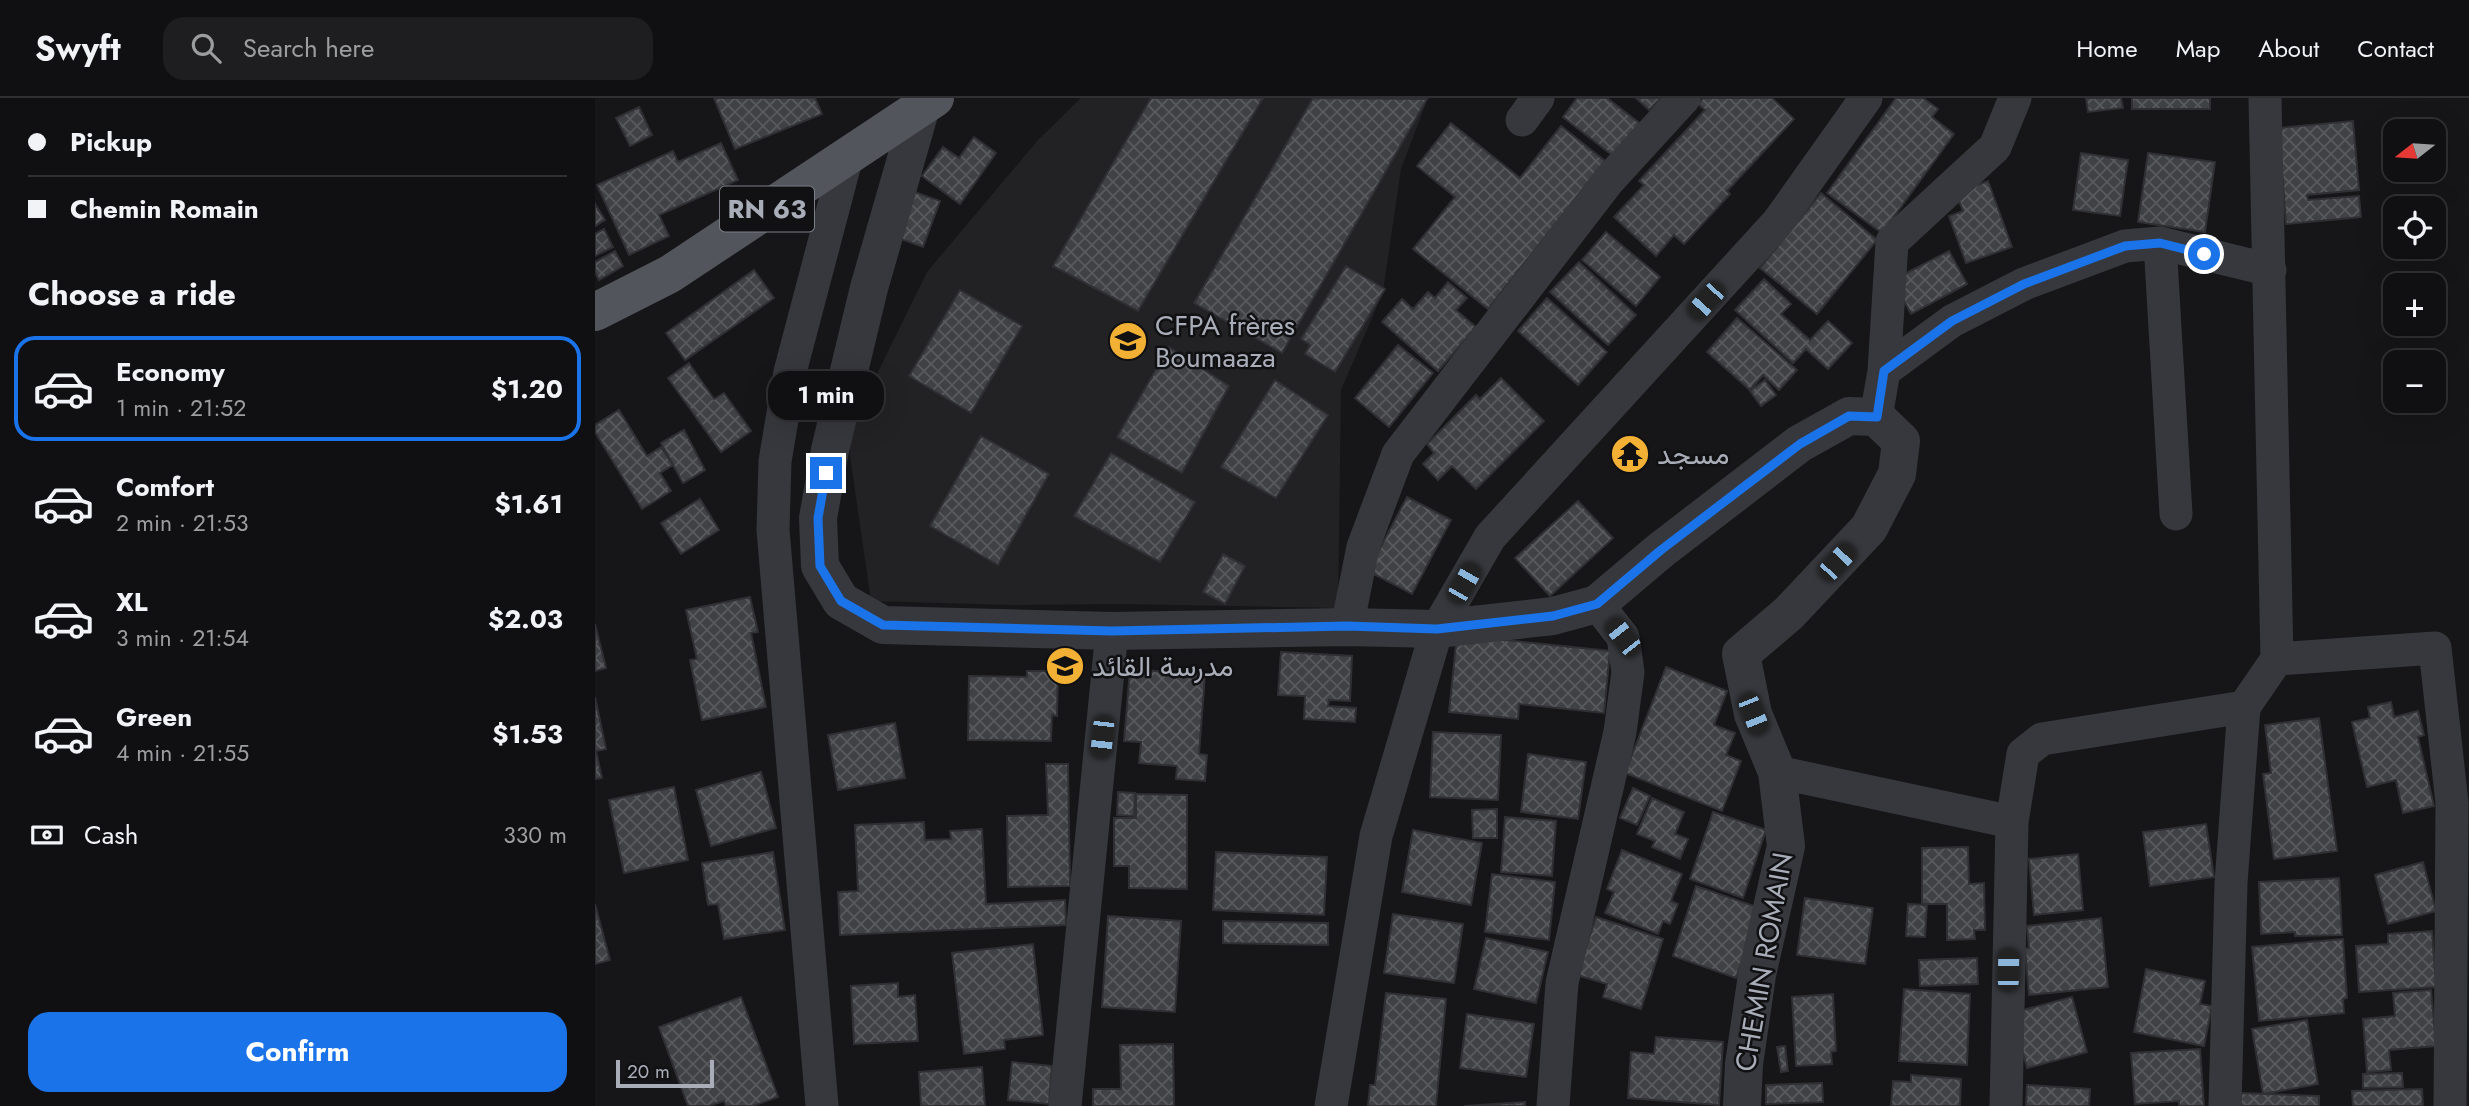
<!DOCTYPE html>
<html lang="en">
<head>
<meta charset="utf-8">
<style>
  body { margin:0; font-family:Jost,Vazirmatn,sans-serif; background:#1e1e20; color:#f1f3f6; height:100vh; display:flex; flex-direction:column; font-size:26px; white-space:nowrap }
  * { box-sizing:border-box; margin:0 }
  p { font-size:23px; color:#9c9d9f }
  .icon { flex:none; width:38px; height:38px; fill:none; stroke:currentColor; stroke-width:2; stroke-linecap:round; stroke-linejoin:round }
  .map { position:relative; flex:1; overflow:hidden }
  .sheet { display:flex; flex-direction:column; background:#101012; width:595px }
  .sheet>* { flex:none }
  .hud { display:grid; align-content:center; height:154px; padding:0 28px; background:#101012 }
  .needle { width:46px; rotate:253deg }
  .buttons { position:absolute; left:1788px; top:21px; display:grid; gap:14px }
  .buttons a { display:grid; place-items:center; width:63px; height:63px; border-radius:14px; background:#101012; box-shadow:0 7px 28px #0002,0 0 0 2px #303032; font-size:35px }
  .scale { position:absolute; left:21px; bottom:18px; width:98px; box-sizing:border-box; padding-left:7px; border:4px solid #a8adb8; border-top:0; font-size:19px; line-height:24px; white-space:nowrap; color:#a8adb8; -webkit-text-stroke:5px #111113; paint-order:stroke }
  .end { position:absolute; width:32px; height:32px; margin:-16px; border:9px solid #1a73e8; background:#fff; box-shadow:0 0 0 4px #fff }
  .from { border-radius:50% }
  .bubble { position:absolute; height:49px; border-radius:21px; background:#101012; box-shadow:0 7px 28px #0002,0 0 0 2px #303032; font-size:23px; font-weight:700; line-height:49px; text-align:center }
  .car { position:absolute; width:21px; height:42px; margin:-21px -10px; border-radius:9px; box-shadow:0 0 5px 2px #0007; background:linear-gradient(#222 24%,#8ab4d8 0 40%,#222 0 76%,#8ab4d8 0 86%,#222 0) }
  .hud b { display:flex; align-items:center; gap:24px; height:66px; font-size:26px }
  .hud b+b { border-top:2px solid #303032 }
  .hud i { width:18px; height:18px; background:#f1f3f6 }
  ul { padding:0; list-style:none }
  li { display:flex; align-items:center; gap:21px; height:105px; margin:0 14px 10px; padding:0 14px; border:4px solid transparent; border-radius:21px }
  li div { flex:1 }
  li b { display:block; font-size:26px }
  li em { font-style:normal; font-weight:700 }
  li.on { border-color:#1a73e8 }
  li>.icon { width:63px; height:63px; stroke-width:1.5 }
  h2 { padding:0 28px; font-size:32px; line-height:84px }
  .pay { display:flex; align-items:center; gap:18px; height:77px; padding:0 28px; font-size:26px }
  .pay p { margin-inline-start:auto }
  .primary-button { display:flex; gap:14px; margin-top:auto; padding:14px 28px }
  .primary-button a { flex:1; height:80px; border-radius:21px; background:#1a73e8; color:#fff; font-size:28px; font-weight:700; line-height:80px; text-align:center }
  header { display:flex; align-items:center; gap:42px; box-sizing:border-box; height:98px; padding:0 35px; background:#101012; border-bottom:2px solid #303032 }
  header strong { font-size:33px }
  nav { display:flex; gap:38px; margin-inline-start:auto; font-size:24px }
  .search { width:490px; height:63px; background:#1e1e20; display:flex; align-items:center; gap:18px; box-sizing:border-box; padding:0 24px; border-radius:21px; color:#9c9d9f; font-size:26px }
  main { display:flex; flex:1; min-height:0 }
  .map>svg:first-child { display:block }
</style>
</head>
<body>
<header>
<strong>Swyft</strong>
<div class="search"><svg class="icon" aria-label="search" viewBox="0 0 24 24"><circle cx="10" cy="10" r="6"/><path d="M15 15l6 6"/></svg>Search here</div>
<nav><a>Home</a><a>Map</a><a>About</a><a>Contact</a></nav>
</header>
<main>
<section class="sheet">
<div class="hud">
<b><i class="from"></i>Pickup</b>
<b><i></i>Chemin Romain</b>
</div>
<h2>Choose a ride</h2>
<ul>
<li class="on"><svg class="icon" aria-label="car" viewBox="0 0 24 24"><path d="M5 17H2v-5l4-1 3-4h7l3 4 3 1v5h-3M9 17h6M6 11h13"/><circle cx="7" cy="17" r="2"/><circle cx="17" cy="17" r="2"/></svg><div><b>Economy</b><p>1 min · 21:52</p></div><em>$1.20</em></li>
<li><svg class="icon" aria-label="car" viewBox="0 0 24 24"><path d="M5 17H2v-5l4-1 3-4h7l3 4 3 1v5h-3M9 17h6M6 11h13"/><circle cx="7" cy="17" r="2"/><circle cx="17" cy="17" r="2"/></svg><div><b>Comfort</b><p>2 min · 21:53</p></div><em>$1.61</em></li>
<li><svg class="icon" aria-label="car" viewBox="0 0 24 24"><path d="M5 17H2v-5l4-1 3-4h7l3 4 3 1v5h-3M9 17h6M6 11h13"/><circle cx="7" cy="17" r="2"/><circle cx="17" cy="17" r="2"/></svg><div><b>XL</b><p>3 min · 21:54</p></div><em>$2.03</em></li>
<li><svg class="icon" aria-label="car" viewBox="0 0 24 24"><path d="M5 17H2v-5l4-1 3-4h7l3 4 3 1v5h-3M9 17h6M6 11h13"/><circle cx="7" cy="17" r="2"/><circle cx="17" cy="17" r="2"/></svg><div><b>Green</b><p>4 min · 21:55</p></div><em>$1.53</em></li>
</ul>
<div class="pay"><svg class="icon" aria-label="cash" viewBox="0 0 24 24"><path d="M3 7h18v10H3z"/><circle cx="12" cy="12" r="2"/></svg>Cash<p>330 m</p></div>
<div class="primary-button"><a>Confirm</a></div>
</section>
<div class="map">
<svg width="1874" height="1008" viewBox="0 0 1874 1008">
  <defs>
    <pattern id="building-cross-hatch" width="8" height="8" patternUnits="userSpaceOnUse" patternTransform="scale(1.75)"><rect width="8" height="8" fill="#404145"/><path d="M0 0l8 8M0 8l8-8" fill="none" stroke="#595a5e"/></pattern>
  </defs>
  <rect width="100%" height="100%" fill="#161618"/>
  <path fill="#222225" d="M 486,0 L 833,0 L 806,71 L 788,194 L 746,292 L 743,510 L 527,506 L 416,507 L 276,503 L 252,337 L 332,174 L 443,42 Z"/>
  <path fill="url(#building-cross-hatch)" stroke="#303034" stroke-width="2" d="M 119,0 L 220,0 L 227,16 L 140,51 Z
    M 556,0 L 668,0 L 543,213 L 458,168 Z
    M 718,0 L 832,1 L 687,255 L 599,205 Z
    M 982,0 L 1012,0 L 1047,27 L 1021,60 L 968,19 Z
    M 1041,0 L 1066,0 L 1054,12 Z
    M 1108,0 L 1177,0 L 1199,21 L 1132,93 L 1135,96 L 1089,146 L 1079,137 L 1061,158 L 1019,119 L 1049,87 L 1044,83 L 1110,12 L 1103,6 Z
    M 1301,0 L 1328,0 L 1343,11 L 1337,19 L 1359,36 L 1287,135 L 1232,95 Z
    M 1491,0 L 1526,0 L 1528,10 L 1493,14 Z
    M 1537,0 L 1615,0 L 1615,11 L 1537,11 Z
    M 44,9 L 57,37 L 35,48 L 21,20 Z
    M 1758,23 L 1764,92 L 1712,97 L 1713,102 L 1764,98 L 1766,119 L 1691,126 L 1684,30 Z
    M 856,25 L 925,80 L 966,28 L 1010,63 L 893,211 L 818,151 L 860,99 L 822,68 Z
    M 379,39 L 401,55 L 365,106 L 327,78 L 348,49 L 364,60 Z
    M 126,45 L 143,82 L 64,117 L 74,138 L 34,157 L 2,87 L 78,53 L 83,64 Z
    M 1486,55 L 1533,62 L 1525,118 L 1478,112 Z
    M 1553,55 L 1620,64 L 1610,134 L 1543,124 Z
    M 1393,83 L 1417,149 L 1371,165 L 1354,118 L 1368,113 L 1361,95 Z
    M 311,91 L 345,103 L 328,149 L 295,137 Z
    M 1226,95 L 1282,142 L 1222,216 L 1165,170 Z
    M 0,106 L 10,122 L 0,128 Z
    M 9,131 L 18,149 L 0,158 L 0,136 Z
    M 1011,134 L 1065,179 L 1041,208 L 987,162 Z
    M 20,153 L 28,168 L 4,182 L 0,174 L 0,164 Z
    M 1354,153 L 1372,186 L 1316,216 L 1298,182 Z
    M 984,164 L 1041,217 L 1013,247 L 955,194 Z
    M 751,168 L 790,191 L 740,274 L 710,256 L 715,247 L 706,241 Z
    M 159,172 L 179,200 L 90,262 L 71,235 Z
    M 1169,181 L 1196,206 L 1186,216 L 1215,242 L 1233,223 L 1257,245 L 1233,271 L 1211,251 L 1198,265 L 1140,212 Z
    M 853,184 L 872,200 L 861,212 L 881,229 L 843,273 L 787,224 L 807,201 L 818,211 L 833,194 L 840,200 Z
    M 365,192 L 427,228 L 376,315 L 314,278 Z
    M 952,200 L 1012,254 L 983,287 L 923,233 Z
    M 1142,220 L 1202,272 L 1184,292 L 1168,277 L 1155,292 L 1112,254 Z
    M 803,247 L 838,275 L 794,329 L 760,300 Z
    M 574,249 L 634,288 L 587,375 L 522,339 Z
    M 94,265 L 119,301 L 129,295 L 156,333 L 126,354 L 73,280 Z
    M 906,280 L 949,323 L 881,391 L 857,368 L 843,382 L 828,366 L 839,355 L 832,346 L 881,297 L 885,301 Z
    M 680,282 L 733,317 L 681,400 L 626,369 Z
    M 1170,282 L 1181,297 L 1166,308 L 1155,293 Z
    M 24,312 L 52,358 L 66,349 L 78,367 L 65,375 L 76,393 L 47,411 L 0,334 L 0,327 Z
    M 89,332 L 110,372 L 88,385 L 66,345 Z
    M 386,338 L 454,376 L 403,467 L 335,428 Z
    M 516,355 L 600,404 L 565,464 L 479,418 Z
    M 812,399 L 856,422 L 817,496 L 773,473 Z
    M 105,401 L 124,432 L 86,456 L 66,425 Z
    M 983,403 L 1018,440 L 955,498 L 920,460 Z
    M 628,456 L 650,468 L 630,506 L 608,494 Z
    M 155,499 L 163,534 L 156,535 L 171,609 L 107,622 L 95,562 L 102,561 L 91,512 Z
    M 0,526 L 11,570 L 0,573 Z
    M 862,537 L 1015,553 L 1009,615 L 924,606 L 923,621 L 854,614 Z
    M 686,554 L 757,558 L 755,603 L 734,602 L 733,608 L 761,610 L 760,624 L 709,621 L 710,598 L 683,597 Z
    M 1071,569 L 1132,593 L 1119,627 L 1140,635 L 1131,657 L 1146,663 L 1127,713 L 1030,675 Z
    M 535,571 L 610,577 L 604,656 L 612,657 L 610,683 L 581,681 L 582,668 L 544,665 L 546,644 L 529,643 Z
    M 432,573 L 463,573 L 462,618 L 457,617 L 456,643 L 373,642 L 374,578 L 432,579 Z
    M 0,599 L 11,651 L 1,653 L 7,680 L 0,681 Z
    M 1796,604 L 1799,619 L 1823,613 L 1829,637 L 1823,639 L 1839,708 L 1808,715 L 1801,682 L 1772,689 L 1757,624 L 1775,620 L 1773,609 Z
    M 1724,620 L 1742,753 L 1679,761 L 1668,676 L 1676,675 L 1670,627 Z
    M 300,625 L 310,680 L 243,692 L 233,637 Z
    M 838,634 L 906,637 L 903,702 L 835,699 Z
    M 933,656 L 991,664 L 983,721 L 926,714 Z
    M 451,666 L 473,666 L 475,788 L 413,789 L 412,718 L 453,717 Z
    M 166,674 L 181,730 L 116,748 L 101,692 Z
    M 79,689 L 93,762 L 29,775 L 14,702 Z
    M 1038,690 L 1055,698 L 1042,727 L 1025,720 Z
    M 523,694 L 540,695 L 539,718 L 522,717 Z
    M 541,696 L 592,697 L 592,791 L 534,790 L 534,768 L 519,768 L 519,720 L 541,720 Z
    M 1057,700 L 1089,714 L 1080,736 L 1093,741 L 1085,761 L 1057,749 L 1060,743 L 1042,736 Z
    M 902,711 L 902,740 L 878,740 L 877,712 Z
    M 1118,714 L 1171,732 L 1148,800 L 1095,781 Z
    M 910,719 L 961,723 L 957,778 L 906,774 Z
    M 329,724 L 330,742 L 356,741 L 355,733 L 387,731 L 391,806 L 470,802 L 471,827 L 245,837 L 243,794 L 263,793 L 260,727 Z
    M 1611,726 L 1619,779 L 1555,788 L 1548,734 Z
    M 818,732 L 887,745 L 876,807 L 807,794 Z
    M 1373,749 L 1374,786 L 1389,785 L 1390,832 L 1379,832 L 1380,841 L 1352,842 L 1352,806 L 1327,806 L 1327,750 Z
    M 1027,752 L 1087,776 L 1076,803 L 1083,806 L 1075,826 L 1068,823 L 1063,836 L 1010,815 L 1019,794 L 1012,791 Z
    M 178,754 L 190,832 L 129,841 L 123,806 L 113,807 L 107,765 Z
    M 621,754 L 732,759 L 729,817 L 618,812 Z
    M 1483,756 L 1488,812 L 1439,817 L 1434,761 Z
    M 1828,764 L 1841,813 L 1793,826 L 1780,777 Z
    M 897,776 L 960,784 L 954,842 L 890,834 Z
    M 1744,780 L 1747,837 L 1700,838 L 1700,834 L 1666,836 L 1664,784 Z
    M 1101,788 L 1165,810 L 1141,880 L 1078,858 Z
    M 1210,800 L 1278,810 L 1270,866 L 1202,857 Z
    M 0,806 L 15,862 L 0,866 Z
    M 1313,806 L 1332,807 L 1330,839 L 1311,838 Z
    M 798,816 L 868,826 L 859,885 L 789,875 Z
    M 513,818 L 586,823 L 580,914 L 507,909 Z
    M 1001,819 L 1068,841 L 1046,911 L 1008,899 L 1012,886 L 982,877 Z
    M 1506,820 L 1513,889 L 1434,897 L 1430,851 L 1434,850 L 1432,828 Z
    M 628,823 L 733,825 L 733,847 L 628,845 Z
    M 1837,833 L 1841,889 L 1764,894 L 1761,848 L 1793,846 L 1793,836 Z
    M 891,840 L 953,854 L 941,905 L 879,891 Z
    M 1748,841 L 1752,900 L 1748,901 L 1749,915 L 1664,923 L 1657,849 Z
    M 438,846 L 448,937 L 409,942 L 410,951 L 369,956 L 357,855 Z
    M 1382,860 L 1383,886 L 1325,888 L 1324,862 Z
    M 1551,871 L 1610,883 L 1605,906 L 1617,908 L 1609,948 L 1539,934 Z
    M 303,885 L 303,899 L 320,897 L 323,943 L 259,946 L 256,888 Z
    M 1309,891 L 1375,896 L 1372,967 L 1304,963 Z
    M 1836,892 L 1841,948 L 1794,952 L 1796,972 L 1772,974 L 1768,921 L 1800,918 L 1798,895 Z
    M 791,895 L 851,901 L 841,1008 L 773,1008 L 775,987 L 780,987 Z
    M 1238,896 L 1241,953 L 1236,954 L 1237,966 L 1201,968 L 1197,899 Z
    M 146,899 L 183,999 L 158,1008 L 131,1008 L 129,1003 L 114,1008 L 93,1008 L 64,929 Z
    M 1477,899 L 1492,954 L 1432,970 L 1417,915 Z
    M 872,916 L 939,926 L 931,979 L 865,970 Z
    M 1712,922 L 1723,986 L 1668,996 L 1657,931 Z
    M 1061,939 L 1128,944 L 1124,1007 L 1033,1000 L 1036,954 L 1059,956 Z
    M 578,946 L 579,1008 L 498,1008 L 498,991 L 526,991 L 525,947 Z
    M 1190,948 L 1193,973 L 1186,974 L 1182,949 Z
    M 1605,951 L 1609,1008 L 1584,1008 L 1584,1003 L 1540,1006 L 1536,955 Z
    M 417,964 L 457,968 L 454,1006 L 413,1002 Z
    M 387,969 L 390,1008 L 326,1008 L 324,974 Z
    M 1807,975 L 1808,989 L 1768,990 L 1768,976 Z
    M 1316,977 L 1366,981 L 1365,1008 L 1296,1008 L 1298,983 L 1316,984 Z
    M 1227,985 L 1228,1004 L 1171,1006 L 1171,987 Z
    M 1432,987 L 1495,991 L 1494,1008 L 1431,1008 Z
    M 1827,991 L 1828,1008 L 1758,1008 L 1757,993 Z
    M 1646,995 L 1724,998 L 1724,1008 L 1646,1008 Z
    M 930,1004 L 930,1008 L 869,1008 Z"/>
  <g fill="none" stroke-linecap="round" stroke-linejoin="round">
    <path stroke="#37383d" stroke-width="33" d="M 927,22 L 943,0
      M 1565,145 L 1581,416
      M 1289,273 L 1357,223 L 1429,186 L 1530,148 L 1565,145 L 1675,172
      M 1281,319 L 1289,273 L 1297,144 L 1400,49 L 1420,0
      M 752,529 L 768,449 L 803,356 L 1014,82 L 1089,0
      M 1682,561 L 1840,550 L 1857,705 L 1855,1008
      M 1182,674 L 1417,724 L 1411,1008
      M 1417,724 L 1428,656 L 1447,641 L 1649,609
      M 227,1008 L 178,432 L 180,363 L 195,274 L 252,58
      M 470,1008 L 517,533
      M 736,1008 L 781,738 L 842,531 L 895,439 L 1183,124 L 1271,0
      M 958,1008 L 967,885 L 1025,634 L 1033,574 L 1028,539 L 1002,506
      M 1630,1008 L 1636,785 L 1649,609 L 1682,561 L 1670,0"/>
    <path stroke="#37383d" stroke-width="38" d="M 326,9 L 274,190 L 235,352 L 223,420 L 225,468 L 246,503 L 288,527 L 517,533 L 752,529 L 842,531 L 958,518 L 1002,506 L 1066,452 L 1204,346 L 1254,318 L 1281,319 L 1306,343 L 1302,376 L 1274,430 L 1194,515 L 1146,556 L 1158,616 L 1182,674 L 1191,748 L 1162,877 L 1149,966 L 1147,1008"/>
    <path stroke="#53555c" stroke-width="38" d="M 0,214 L 75,176 L 340,0"/>
  </g>
  <g fill="none" stroke-linecap="round" stroke-linejoin="round">
    <path stroke="#1a73e8" stroke-width="9" d="M 231,375 L 223,420 L 225,468 L 246,503 L 288,527 L 517,533 L 752,528 L 842,531 L 958,518 L 1002,506 L 1066,452 L 1205,346 L 1254,318 L 1282,319 L 1289,273 L 1357,223 L 1429,186 L 1530,148 L 1565,145 L 1609,156"/>
  </g>
  <defs>
    <g id="university-disc" transform="scale(2.0125)"><circle r="9.5" fill="#f2b134" stroke="#111113"/><path d="M0-5L7-2L0 1L-7-2ZM-4 1L0 2.5L4 1V4Q0 6-4 4Z" fill="#111"/></g>
    <g id="temple-disc" transform="scale(2.0125)"><circle r="9.5" fill="#f2b134" stroke="#111113"/><path d="M0-6L5-2H3V0L6.5 2.5H4V6H1.5V3h-3V6H-4V2.5H-6.5L-3 0V-2H-5Z" fill="#111"/></g>
    <g id="school-disc" transform="scale(2.0125)"><circle r="9.5" fill="#f2b134" stroke="#111113"/><path d="M0-5L7-2L0 1L-7-2ZM-4 1L0 2.5L4 1V4Q0 6-4 4Z" fill="#111"/></g>
  </defs>
  <g fill-rule="evenodd">
    <use href="#university-disc" x="533" y="243"/>
    <use href="#temple-disc" x="1035" y="356"/>
    <use href="#school-disc" x="470" y="568"/>
  </g>
  <g text-anchor="middle" dominant-baseline="central" stroke-width="5" stroke-linejoin="round" paint-order="stroke">
    <rect fill="#111113" stroke="#7b7e86" stroke-width="2" x="125" y="88.5" width="94" height="45" rx="5"/>
    <g font-size="26" font-weight="bold" fill="#a8adb8">
      <text x="172" y="111">RN 63</text>
    </g>
    <g font-size="28" fill="#a8adb8" stroke="#111113" text-anchor="start">
      <text x="560" y="227">CFPA frères<tspan x="560" dy="32">Boumaaza</tspan></text>
      <text x="1062" y="356">مسجد</text>
      <text x="497" y="568">مدرسة القائد</text>
    </g>
    <g font-size="28" fill="#a8adb8" stroke="#111113">
      <text transform="translate(1169 864) rotate(-80)">CHEMIN ROMAIN</text>
    </g>
  </g>
</svg>
<div class="buttons">
<a><svg class="needle" viewBox="-14 -14 28 28"><path d="M0-13l5 13h-10z" fill="#e53935"/><path d="M0 13l5-13h-10z" fill="#9c9d9f"/></svg></a>
<a><svg class="icon" aria-label="locate" viewBox="0 0 24 24"><circle cx="12" cy="12" r="6"/><path d="M12 2v4M12 18v4M2 12h4M18 12h4"/></svg></a>
<a>+</a>
<a>−</a>
</div>
<div class="scale">20 m</div>
<i class="end from" style="left:1609px;top:156px"></i>
<i class="end" style="left:231px;top:375px"></i>
<div class="bubble" style="left:173px;top:273px;width:116px">1 min</div>
<i class="car" style="left:1111px;top:203px;rotate:222deg"></i>
<i class="car" style="left:1242px;top:464px;rotate:43deg"></i>
<i class="car" style="left:869px;top:485px;rotate:30deg"></i>
<i class="car" style="left:1028px;top:539px;rotate:322deg"></i>
<i class="car" style="left:1158px;top:616px;rotate:158deg"></i>
<i class="car" style="left:507px;top:639px;rotate:186deg"></i>
<i class="car" style="left:1413px;top:872px;rotate:1deg"></i>
</div>
</main>
</body>
</html>
